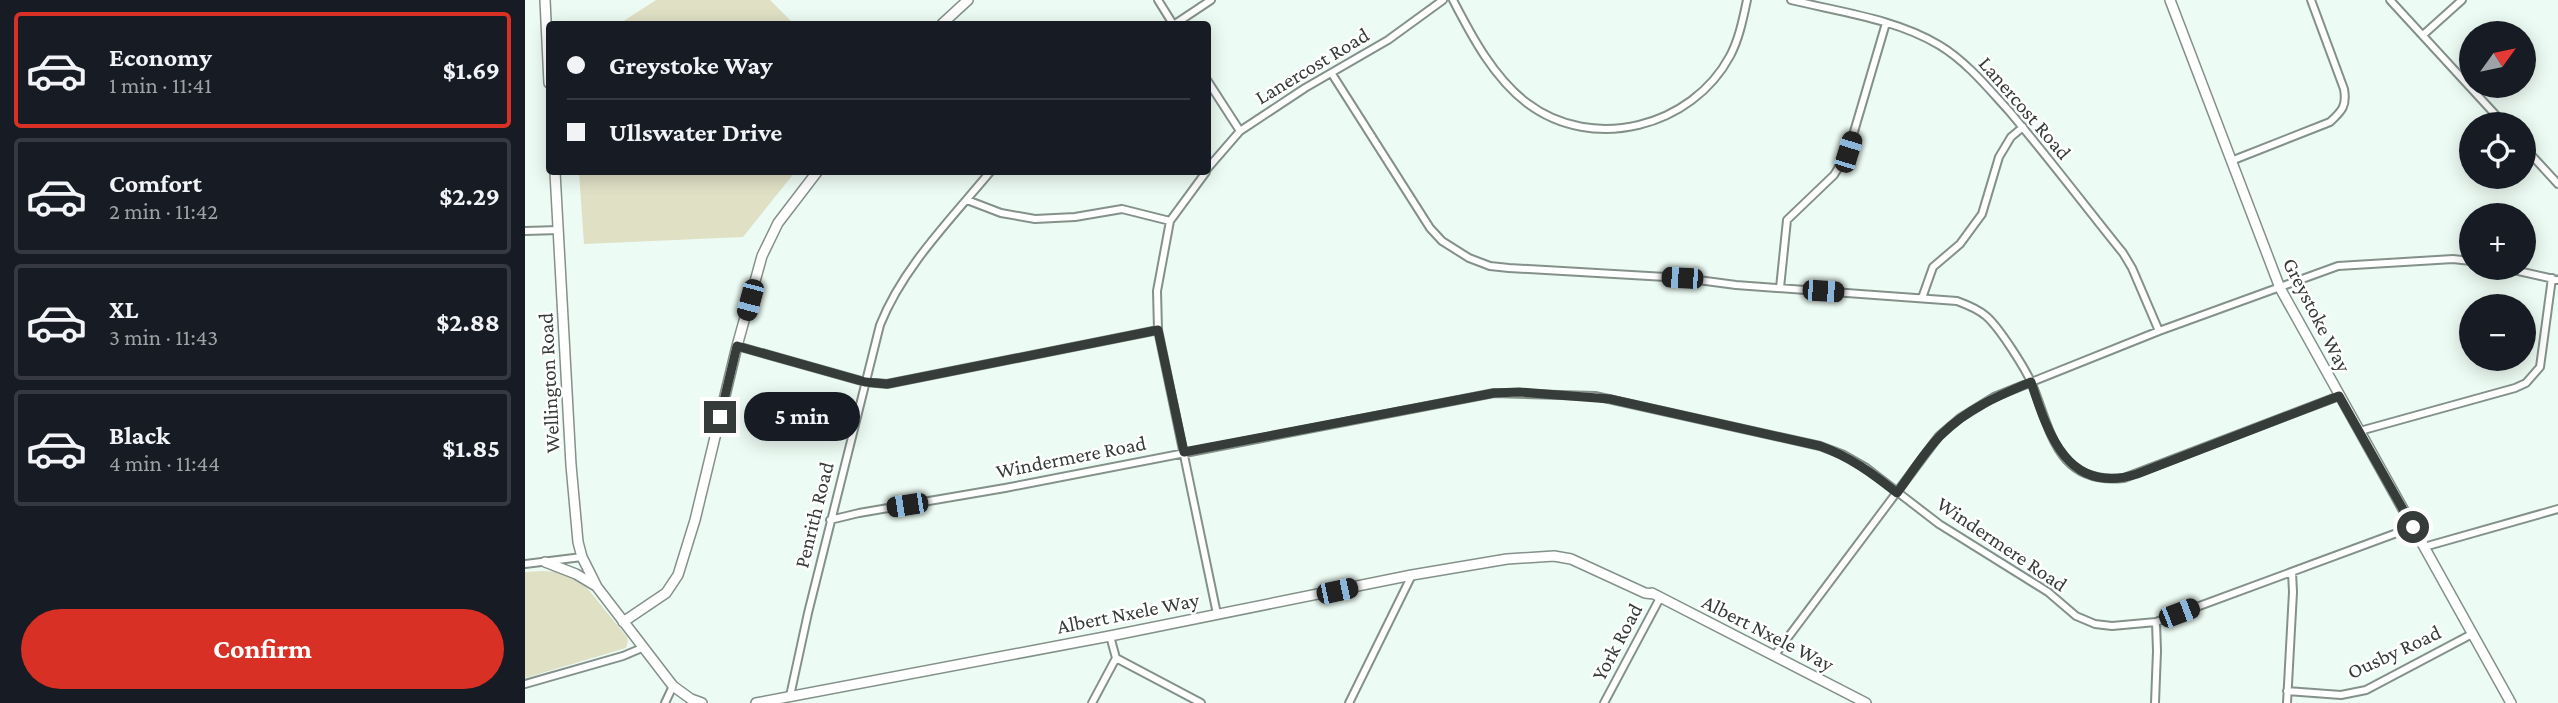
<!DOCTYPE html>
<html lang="en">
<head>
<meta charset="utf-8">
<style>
  body { margin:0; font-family:"Crimson Pro",serif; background:#242831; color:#f1f3f6; height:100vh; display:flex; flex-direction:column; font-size:26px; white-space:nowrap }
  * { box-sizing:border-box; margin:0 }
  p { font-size:23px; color:#9ea1a6 }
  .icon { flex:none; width:38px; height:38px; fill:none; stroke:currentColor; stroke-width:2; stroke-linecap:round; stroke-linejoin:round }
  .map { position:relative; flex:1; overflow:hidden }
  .panel { display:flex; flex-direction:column; background:#171b24; width:525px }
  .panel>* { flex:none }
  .top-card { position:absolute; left:21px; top:21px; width:665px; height:154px; border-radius:7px; box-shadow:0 4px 18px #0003; display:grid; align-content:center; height:154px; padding:0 21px; background:#171b24 }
  .needle { width:46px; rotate:57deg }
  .tools { position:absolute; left:1934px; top:21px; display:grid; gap:14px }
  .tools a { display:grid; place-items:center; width:77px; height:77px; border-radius:50%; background:#171b24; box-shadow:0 4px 18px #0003; font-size:35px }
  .end { position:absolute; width:32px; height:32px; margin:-16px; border:9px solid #363c39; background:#fff; box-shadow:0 0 0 4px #fff }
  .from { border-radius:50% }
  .bubble { position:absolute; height:49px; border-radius:24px; background:#171b24; box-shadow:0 4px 18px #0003; font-size:23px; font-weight:700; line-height:49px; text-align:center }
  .car { position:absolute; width:21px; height:42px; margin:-21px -10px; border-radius:9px; box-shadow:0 0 5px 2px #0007; background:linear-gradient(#222 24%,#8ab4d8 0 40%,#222 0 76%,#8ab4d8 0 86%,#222 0) }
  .top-card b { display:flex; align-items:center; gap:24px; height:66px; font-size:26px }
  .top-card b+b { border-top:2px solid #363941 }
  .top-card i { width:18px; height:18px; background:#f1f3f6 }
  ul { padding:12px 0 0; list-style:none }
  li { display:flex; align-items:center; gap:21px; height:116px; margin:0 14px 10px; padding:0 7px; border:4px solid #363941; border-radius:7px }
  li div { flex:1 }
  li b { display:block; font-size:26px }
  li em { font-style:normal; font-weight:700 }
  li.selected { border-color:#d93025 }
  li>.icon { width:63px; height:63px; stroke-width:1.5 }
  .cta { display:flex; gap:14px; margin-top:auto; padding:14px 21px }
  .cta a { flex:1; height:80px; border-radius:42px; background:#d93025; color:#fff; font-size:28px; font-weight:700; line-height:80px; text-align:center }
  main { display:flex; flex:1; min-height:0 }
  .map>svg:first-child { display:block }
</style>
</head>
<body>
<main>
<section class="panel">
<ul>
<li class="selected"><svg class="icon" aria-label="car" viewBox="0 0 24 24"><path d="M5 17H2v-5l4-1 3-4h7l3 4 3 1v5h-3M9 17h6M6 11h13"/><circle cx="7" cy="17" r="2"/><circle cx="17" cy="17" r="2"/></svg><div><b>Economy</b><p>1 min · 11:41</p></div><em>$1.69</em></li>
<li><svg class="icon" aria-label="car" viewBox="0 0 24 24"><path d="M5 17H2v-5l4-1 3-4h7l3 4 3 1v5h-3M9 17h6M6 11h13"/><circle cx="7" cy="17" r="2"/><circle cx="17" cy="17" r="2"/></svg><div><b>Comfort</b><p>2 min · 11:42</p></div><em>$2.29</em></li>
<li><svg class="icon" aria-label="car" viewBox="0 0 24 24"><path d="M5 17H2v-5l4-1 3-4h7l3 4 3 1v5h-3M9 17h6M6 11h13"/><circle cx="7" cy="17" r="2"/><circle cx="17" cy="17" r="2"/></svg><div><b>XL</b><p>3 min · 11:43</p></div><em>$2.88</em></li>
<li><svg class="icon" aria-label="car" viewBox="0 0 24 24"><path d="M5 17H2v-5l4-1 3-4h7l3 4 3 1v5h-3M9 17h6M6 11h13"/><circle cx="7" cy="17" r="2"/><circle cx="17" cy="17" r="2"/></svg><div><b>Black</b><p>4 min · 11:44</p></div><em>$1.85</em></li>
</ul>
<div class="cta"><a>Confirm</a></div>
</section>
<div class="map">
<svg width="2033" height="703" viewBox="0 0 2033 703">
  <rect width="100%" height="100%" fill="#ecfbf3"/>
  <path fill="#e0e0c5" d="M 131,0 L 245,0 L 269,24 L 94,24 Z
    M 54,172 L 270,172 L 218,237 L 59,244 Z
    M 17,571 L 36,572 L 58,583 L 102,637 L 103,641 L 101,648 L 0,678 L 0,572 Z"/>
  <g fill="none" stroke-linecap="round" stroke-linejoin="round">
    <g stroke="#84918a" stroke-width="10">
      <path id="street" d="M 633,0 L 648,24
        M 928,0 C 947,37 969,78 1002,103 C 1068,153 1167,127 1205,56 C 1214,39 1218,19 1222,0
        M 1266,0 C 1315,12 1371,19 1414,45 C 1441,61 1463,88 1484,111 C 1523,157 1560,206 1598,253 L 1607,268 L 1634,331
        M 1865,0 L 1979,124
        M 650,24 L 686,0
        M 1898,35 L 1937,0
        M 807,74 L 905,228 L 917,241 L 944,258 L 965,266 L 984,268 L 1158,278 L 1211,285 L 1432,301 C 1443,305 1453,309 1461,316 C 1474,327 1500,368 1507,384 C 1526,430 1531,485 1599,478 L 1814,396
        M 682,80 L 715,131
        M 1998,146 L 2033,184
        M 1706,161 L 1805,122 C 1817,111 1822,106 1819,89 L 1786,0
        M 682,169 L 715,131 L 780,88 L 863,40 L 918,0
        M 681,172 L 645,221 L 632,291 L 633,330 L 692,614
        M 442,200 L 476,213 L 510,219 L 550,217 L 597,209 L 645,221
        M 0,231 L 34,230
        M 1980,268 L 2033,280
        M 1255,288 L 1262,220 L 1309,175 L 1323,152 L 1361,23
        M 1397,298 L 1408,267 L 1435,244 L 1457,214 L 1474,157 L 1486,137 L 1498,127
        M 212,346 L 340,382 L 362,384 L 633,330
        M 1835,431 L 1990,388 L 2001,383 L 2015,367 L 2027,278
        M 305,520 L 334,513 L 480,488 L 969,393 L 1070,396 L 1295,446 L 1319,455 L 1340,467 L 1414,524 L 1523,592 L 1551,616 L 1570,624 L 1587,626 L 1631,622 L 1888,527
        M 1899,547 L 2033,509
        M 0,564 L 57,557
        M 1249,656 L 1414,436 L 1435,418 L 1469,397 L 1634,331 L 1813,266 L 1928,259 L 1946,261
        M 591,658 L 676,703
        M 0,684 L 98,656 L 117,648
        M 1762,691 L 1816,695 L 1841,690 L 1947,634
        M 265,696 L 283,613 L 355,325 C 378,267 426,219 465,172
        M 140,703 L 148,686
        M 567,703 L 591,658 L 585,636
        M 824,703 L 887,575
        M 1079,703 L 1135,598
        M 1630,703 L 1632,651 L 1631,622
        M 1762,703 L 1768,592 L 1767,572"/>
    </g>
    <g stroke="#84918a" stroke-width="12">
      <path id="secondary" d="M 20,0 L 24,83
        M 1645,0 L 1755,288 L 1986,703
        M 417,24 L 443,0
        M 30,172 L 46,465 L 53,542 L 57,557 L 72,587 L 148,686 L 166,699 L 177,703
        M 20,562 L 51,574 L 71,586
        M 1127,593 L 1341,703
        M 98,622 L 141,593 L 153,575 L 170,520 L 212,346 L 237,256 L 253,223 L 292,172
        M 231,703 L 585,636 L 887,575 L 982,559 L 1029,556 L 1046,559 L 1120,593 L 1129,594"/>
    </g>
    <use href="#street" stroke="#fff" stroke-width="6"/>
    <use href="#secondary" stroke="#fff" stroke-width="9"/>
  </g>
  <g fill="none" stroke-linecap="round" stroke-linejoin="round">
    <path stroke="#363c39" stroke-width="9" d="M 195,417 L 212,346 L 340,382 L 362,384 L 633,330 L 659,452 L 969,393 L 994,392 L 1085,399 L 1295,446 C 1325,457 1347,473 1372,493 C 1386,474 1399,452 1416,435 C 1442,409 1473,396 1506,382 C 1523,434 1543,496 1612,474 L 1814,396 L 1888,527"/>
  </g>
  <g text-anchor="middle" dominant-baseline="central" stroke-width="5" stroke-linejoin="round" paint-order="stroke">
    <g font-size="21" fill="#363c39" stroke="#fff">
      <text transform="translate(787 66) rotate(-31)">Lanercost Road</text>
      <text transform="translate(1500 108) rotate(49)">Lanercost Road</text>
      <text transform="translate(1792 315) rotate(63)">Greystoke Way</text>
      <text transform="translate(24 383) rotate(-93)">Wellington Road</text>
      <text transform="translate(546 457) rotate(-11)">Windermere Road</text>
      <text transform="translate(289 515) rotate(-76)">Penrith Road</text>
      <text transform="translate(1477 544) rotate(34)">Windermere Road</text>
      <text transform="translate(603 613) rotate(-11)">Albert Nxele Way</text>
      <text transform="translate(1243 633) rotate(27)">Albert Nxele Way</text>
      <text transform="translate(1092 642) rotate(-62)">York Road</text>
      <text transform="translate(1869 652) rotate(-25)">Ousby Road</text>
    </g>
  </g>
</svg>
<div class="tools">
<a><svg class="needle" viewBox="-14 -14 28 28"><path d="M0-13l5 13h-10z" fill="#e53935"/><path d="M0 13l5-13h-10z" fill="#9ea1a6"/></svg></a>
<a><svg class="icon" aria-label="locate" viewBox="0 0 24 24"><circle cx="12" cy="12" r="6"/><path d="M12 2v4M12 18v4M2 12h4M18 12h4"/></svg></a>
<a>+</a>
<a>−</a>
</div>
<i class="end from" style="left:1888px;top:527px"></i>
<i class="end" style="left:195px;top:417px"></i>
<div class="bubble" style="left:219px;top:392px;width:116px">5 min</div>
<i class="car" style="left:1323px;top:152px;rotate:17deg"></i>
<i class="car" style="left:1157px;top:278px;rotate:273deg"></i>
<i class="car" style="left:1298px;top:291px;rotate:94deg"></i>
<i class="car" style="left:225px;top:300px;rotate:195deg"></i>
<i class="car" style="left:382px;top:505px;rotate:261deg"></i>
<i class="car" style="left:812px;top:591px;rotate:78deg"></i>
<i class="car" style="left:1654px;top:613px;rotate:69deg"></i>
<div class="top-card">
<b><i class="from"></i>Greystoke Way</b>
<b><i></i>Ullswater Drive</b>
</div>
</div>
</main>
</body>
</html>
